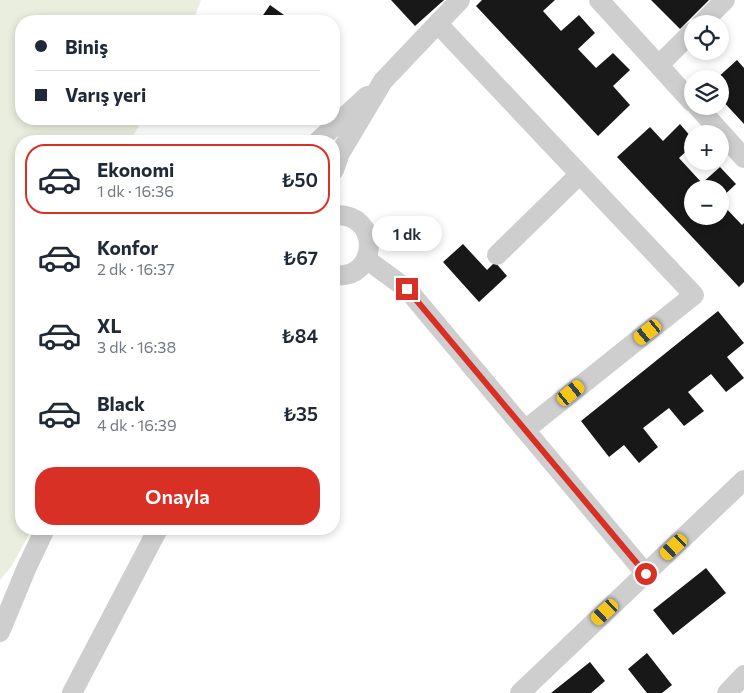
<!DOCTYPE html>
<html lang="tr">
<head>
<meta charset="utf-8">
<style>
  body { margin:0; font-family:Commissioner,sans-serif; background:#f2f2f3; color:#1f2937; height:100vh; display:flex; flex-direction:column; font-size:19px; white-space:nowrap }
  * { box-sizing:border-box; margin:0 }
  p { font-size:16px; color:#747a83 }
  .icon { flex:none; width:28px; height:28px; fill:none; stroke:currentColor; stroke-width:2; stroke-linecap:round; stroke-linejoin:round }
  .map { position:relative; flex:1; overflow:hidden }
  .details { position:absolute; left:15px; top:135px; width:325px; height:400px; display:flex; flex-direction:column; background:#fff; border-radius:20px; box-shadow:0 2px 8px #0003 }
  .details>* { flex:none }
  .top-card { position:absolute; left:15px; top:15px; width:325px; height:110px; border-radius:20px; box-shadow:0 2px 8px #0003; display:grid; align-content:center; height:110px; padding:0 20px; background:#fff }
  .tools { position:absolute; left:684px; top:15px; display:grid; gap:10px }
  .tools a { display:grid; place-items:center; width:45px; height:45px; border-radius:50%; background:#fff; box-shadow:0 2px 8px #0003; font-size:25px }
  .end { position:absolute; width:22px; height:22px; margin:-11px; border:6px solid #d93025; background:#fff; box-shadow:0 0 0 2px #fff }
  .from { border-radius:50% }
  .bubble { position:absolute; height:35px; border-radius:18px; background:#fff; box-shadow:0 2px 8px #0003; font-size:16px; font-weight:600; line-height:35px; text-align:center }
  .car { position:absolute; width:15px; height:30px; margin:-15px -8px; border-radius:6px; box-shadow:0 0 4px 1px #0007; background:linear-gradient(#f5c518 24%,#345 0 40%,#f5c518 0 76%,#345 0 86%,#f5c518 0) }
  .top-card b { display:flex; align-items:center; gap:18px; height:48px; font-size:19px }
  .top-card b+b { border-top:1px solid #e0e1e3 }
  .top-card i { width:12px; height:12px; background:#1f2937 }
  ul { padding:9px 0 0; list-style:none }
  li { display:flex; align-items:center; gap:15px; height:70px; margin:0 10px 8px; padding:0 10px; border:2px solid transparent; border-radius:20px }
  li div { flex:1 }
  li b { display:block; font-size:19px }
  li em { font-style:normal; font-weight:600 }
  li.active { border-color:#d93025 }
  li>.icon { width:45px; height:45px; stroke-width:1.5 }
  .primary-button { display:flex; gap:10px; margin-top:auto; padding:10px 20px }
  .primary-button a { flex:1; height:58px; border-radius:20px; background:#d93025; color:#fff; font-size:20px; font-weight:600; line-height:58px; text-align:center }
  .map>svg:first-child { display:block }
</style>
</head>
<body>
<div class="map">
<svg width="744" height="693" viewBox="0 0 744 693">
  <rect width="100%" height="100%" fill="#fff"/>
  <path fill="#e9eede" d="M 0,0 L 201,0 L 193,21 L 21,21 L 21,119 L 143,119 L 130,141 L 21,141 L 21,529 L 32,529 L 11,567 L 0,580 Z"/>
  <path fill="#181818" d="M 391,0 L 444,0 L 415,26 Z
    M 482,0 L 555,0 L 543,11 L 561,31 L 579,15 L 595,33 L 578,49 L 596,68 L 613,53 L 630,70 L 613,86 L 630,105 L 598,136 L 476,6 Z
    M 651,0 L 709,0 L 680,29 Z
    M 270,5 L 284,15 L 280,21 L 259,21 Z
    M 737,60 L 744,68 L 744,124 L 720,98 L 720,79 L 716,79 Z
    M 680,124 L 692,138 L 692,146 L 679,158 L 702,183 L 720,167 L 736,184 L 720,199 L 720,189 L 692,189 L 692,216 L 720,216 L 720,202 L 742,225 L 744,223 L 744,282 L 739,287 L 617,157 L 650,127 L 663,141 Z
    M 463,244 L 487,270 L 495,262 L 507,276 L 479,302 L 443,262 Z
    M 718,311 L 744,343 L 727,357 L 744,378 L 726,392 L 711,374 L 688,392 L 704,411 L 684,426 L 669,408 L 643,428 L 658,447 L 639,463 L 624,445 L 609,457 L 581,421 Z
    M 706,568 L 726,593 L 673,635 L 653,610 Z
    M 647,653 L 672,685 L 662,693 L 647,693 L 628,669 Z
    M 590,662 L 605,681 L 591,693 L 551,693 Z"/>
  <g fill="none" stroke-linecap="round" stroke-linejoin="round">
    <path stroke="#cecece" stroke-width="20" d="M 599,0 L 692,102
      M 438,24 L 694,295 L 525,430
      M 701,24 L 725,0
      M 659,65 L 692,32
      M 697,106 L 744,158
      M 318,141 L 367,96
      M 334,170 L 340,153 L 383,81 L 460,0
      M 334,215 C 382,212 379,281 334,275
      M 497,255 L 580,174
      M 366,259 L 407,289 L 646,574
      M 0,632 L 27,567 L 45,529
      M 72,693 L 158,529
      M 520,693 L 744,480
      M 727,693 L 744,675"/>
  </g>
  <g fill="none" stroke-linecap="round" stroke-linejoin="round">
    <path stroke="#d93025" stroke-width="6" d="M 407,289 L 646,574"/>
  </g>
</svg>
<div class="tools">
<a><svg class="icon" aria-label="locate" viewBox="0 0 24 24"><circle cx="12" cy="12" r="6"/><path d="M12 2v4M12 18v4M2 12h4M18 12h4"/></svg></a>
<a><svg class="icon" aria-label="layers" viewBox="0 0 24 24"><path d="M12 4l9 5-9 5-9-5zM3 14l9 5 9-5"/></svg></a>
<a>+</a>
<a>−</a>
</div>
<i class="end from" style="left:646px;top:574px"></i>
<i class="end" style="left:407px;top:289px"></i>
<div class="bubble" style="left:372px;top:216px;width:70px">1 dk</div>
<i class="car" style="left:648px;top:332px;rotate:231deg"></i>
<i class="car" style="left:571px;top:393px;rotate:51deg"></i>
<i class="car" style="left:674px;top:547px;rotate:227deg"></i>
<i class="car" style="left:605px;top:612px;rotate:227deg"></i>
<div class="top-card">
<b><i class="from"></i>Biniş</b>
<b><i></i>Varış yeri</b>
</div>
<section class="details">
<ul>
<li class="active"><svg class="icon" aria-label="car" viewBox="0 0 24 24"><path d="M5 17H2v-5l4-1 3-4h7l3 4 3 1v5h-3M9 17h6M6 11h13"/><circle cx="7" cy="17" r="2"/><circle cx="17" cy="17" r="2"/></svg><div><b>Ekonomi</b><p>1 dk · 16:36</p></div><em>₺50</em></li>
<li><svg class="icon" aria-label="car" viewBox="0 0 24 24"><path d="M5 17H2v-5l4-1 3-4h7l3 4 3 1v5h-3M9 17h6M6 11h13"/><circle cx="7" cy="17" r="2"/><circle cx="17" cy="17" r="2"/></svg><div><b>Konfor</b><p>2 dk · 16:37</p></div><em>₺67</em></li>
<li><svg class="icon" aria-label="car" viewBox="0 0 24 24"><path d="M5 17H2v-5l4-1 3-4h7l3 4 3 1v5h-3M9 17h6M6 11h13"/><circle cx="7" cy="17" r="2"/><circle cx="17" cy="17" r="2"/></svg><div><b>XL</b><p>3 dk · 16:38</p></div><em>₺84</em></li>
<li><svg class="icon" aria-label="car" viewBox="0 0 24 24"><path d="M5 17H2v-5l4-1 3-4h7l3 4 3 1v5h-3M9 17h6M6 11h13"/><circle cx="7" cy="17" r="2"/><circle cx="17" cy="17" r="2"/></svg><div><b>Black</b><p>4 dk · 16:39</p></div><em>₺35</em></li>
</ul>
<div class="primary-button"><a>Onayla</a></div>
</section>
</div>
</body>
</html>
